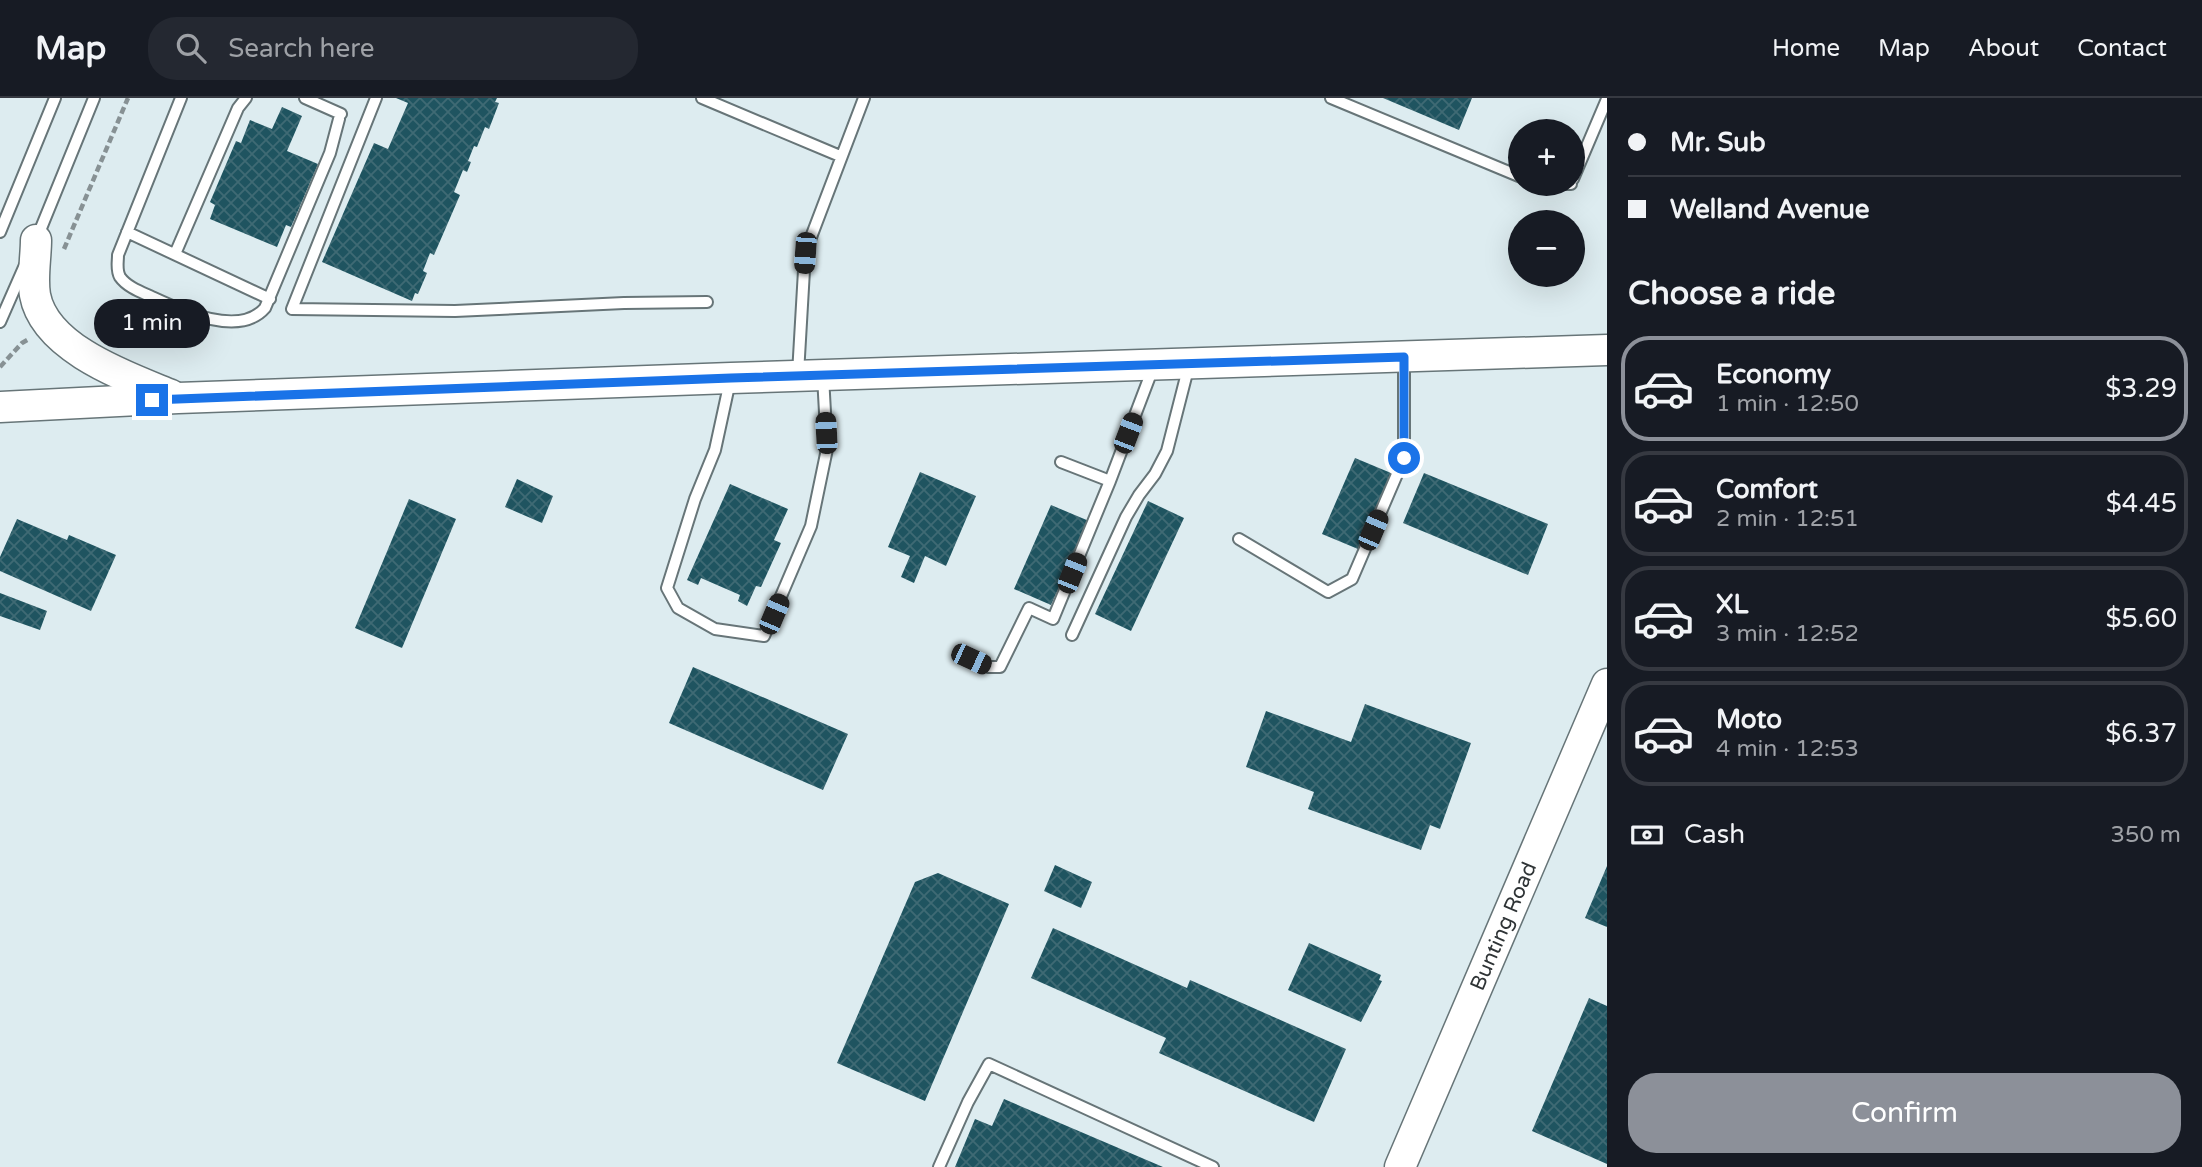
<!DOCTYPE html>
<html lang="en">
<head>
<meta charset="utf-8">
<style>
  body { margin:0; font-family:"Varela Round",sans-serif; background:#242831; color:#f1f3f6; height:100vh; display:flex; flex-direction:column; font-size:26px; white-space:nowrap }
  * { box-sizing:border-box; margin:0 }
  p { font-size:23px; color:#9ea1a6 }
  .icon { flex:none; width:38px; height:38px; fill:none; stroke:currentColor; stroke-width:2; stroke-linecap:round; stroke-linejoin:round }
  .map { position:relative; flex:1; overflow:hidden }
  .drawer { display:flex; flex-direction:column; background:#171b24; width:595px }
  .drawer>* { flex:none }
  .top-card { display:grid; align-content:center; height:154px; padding:0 21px; background:#171b24 }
  .tools { position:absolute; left:1508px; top:21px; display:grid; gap:14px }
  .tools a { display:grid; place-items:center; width:77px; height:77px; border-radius:50%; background:#171b24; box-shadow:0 7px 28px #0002; font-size:35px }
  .end { position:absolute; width:32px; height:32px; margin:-16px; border:9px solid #1a73e8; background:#fff; box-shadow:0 0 0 4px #fff }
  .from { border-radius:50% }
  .bubble { position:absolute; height:49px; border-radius:24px; background:#171b24; box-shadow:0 7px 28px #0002; font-size:23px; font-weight:600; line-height:49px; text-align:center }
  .car { position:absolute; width:21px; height:42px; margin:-21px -10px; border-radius:9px; box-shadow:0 0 5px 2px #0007; background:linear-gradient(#222 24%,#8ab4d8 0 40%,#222 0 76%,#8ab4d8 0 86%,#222 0) }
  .top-card b { display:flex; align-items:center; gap:24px; height:66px; font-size:26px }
  .top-card b+b { border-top:2px solid #363941 }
  .top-card i { width:18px; height:18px; background:#f1f3f6 }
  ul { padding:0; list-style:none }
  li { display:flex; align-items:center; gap:21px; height:105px; margin:0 14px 10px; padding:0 7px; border:4px solid #363941; border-radius:28px }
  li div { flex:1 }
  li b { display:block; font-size:26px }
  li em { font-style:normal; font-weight:600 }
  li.active { border-color:#8c9099 }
  li>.icon { width:63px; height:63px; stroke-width:1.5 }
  h2 { padding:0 21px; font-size:32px; line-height:84px }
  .pay { display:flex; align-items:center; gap:18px; height:77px; padding:0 21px; font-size:26px }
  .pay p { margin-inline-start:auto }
  .button { display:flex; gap:14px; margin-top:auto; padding:14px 21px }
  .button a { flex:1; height:80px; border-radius:28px; background:#8c9099; color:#fff; font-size:28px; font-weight:600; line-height:80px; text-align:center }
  header { display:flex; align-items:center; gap:42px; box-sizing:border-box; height:98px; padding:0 35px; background:#171b24; border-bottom:2px solid #363941 }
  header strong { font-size:33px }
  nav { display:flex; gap:38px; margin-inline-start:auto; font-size:24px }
  .search { width:490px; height:63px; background:#242831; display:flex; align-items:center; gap:18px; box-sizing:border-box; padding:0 24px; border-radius:28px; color:#9ea1a6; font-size:26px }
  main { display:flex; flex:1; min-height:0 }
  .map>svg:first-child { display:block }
</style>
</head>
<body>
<header>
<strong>Map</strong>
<div class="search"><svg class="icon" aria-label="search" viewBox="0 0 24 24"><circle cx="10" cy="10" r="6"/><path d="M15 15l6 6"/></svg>Search here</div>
<nav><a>Home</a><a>Map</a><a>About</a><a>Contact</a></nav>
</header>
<main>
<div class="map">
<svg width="1607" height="1069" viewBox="0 0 1607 1069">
  <defs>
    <pattern id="building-cross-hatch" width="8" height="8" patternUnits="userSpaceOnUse" patternTransform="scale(1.75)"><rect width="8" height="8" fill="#1f5460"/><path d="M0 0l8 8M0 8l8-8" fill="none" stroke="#3f6a74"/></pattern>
  </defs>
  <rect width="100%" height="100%" fill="#ddecf0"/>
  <path fill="url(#building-cross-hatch)" d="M 396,0 L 497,0 L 495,4 L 499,5 L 489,31 L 485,29 L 477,49 L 474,48 L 468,63 L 471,64 L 467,74 L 463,72 L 454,94 L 460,97 L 434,157 L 430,155 L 423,173 L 427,175 L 418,196 L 415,195 L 412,203 L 322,164 L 374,45 L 388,51 L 408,5 Z
    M 1383,0 L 1472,0 L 1459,32 Z
    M 282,9 L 302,18 L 287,53 L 318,66 L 291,129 L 286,127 L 277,149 L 210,121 L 215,107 L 210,104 L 236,43 L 241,45 L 250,22 L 272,31 Z
    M 1355,360 L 1391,375 L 1358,451 L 1322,436 Z
    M 920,374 L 976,398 L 946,468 L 925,458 L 914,485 L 901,479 L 910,458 L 888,449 Z
    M 1424,375 L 1548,426 L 1528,477 L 1403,425 Z
    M 517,381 L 553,398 L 542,425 L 505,409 Z
    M 730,386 L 788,411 L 774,442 L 781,445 L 761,489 L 756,488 L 747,508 L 738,503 L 740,497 L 701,480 L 698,487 L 687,482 Z
    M 409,401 L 456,421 L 402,550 L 355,530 Z
    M 1148,403 L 1184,420 L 1131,533 L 1095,516 Z
    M 1051,407 L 1089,423 L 1051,507 L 1014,491 Z
    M 17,421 L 67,442 L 69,437 L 116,457 L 91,513 L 0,473 L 0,459 Z
    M 0,495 L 47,513 L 40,532 L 0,518 Z
    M 693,569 L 848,636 L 823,692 L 669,625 Z
    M 1365,606 L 1471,645 L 1440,731 L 1430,727 L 1421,752 L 1308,711 L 1314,694 L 1246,669 L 1266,613 L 1351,644 Z
    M 1055,767 L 1092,784 L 1081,810 L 1044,793 Z
    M 1607,768 L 1607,829 L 1585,820 Z
    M 938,775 L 1009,806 L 925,1003 L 837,965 L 915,784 Z
    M 1053,830 L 1187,890 L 1190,882 L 1346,951 L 1314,1024 L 1159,955 L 1166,940 L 1031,880 Z
    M 1309,845 L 1381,877 L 1379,882 L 1382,883 L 1361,924 L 1288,892 Z
    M 1589,900 L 1607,908 L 1607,1066 L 1532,1033 Z
    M 1004,1001 L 1163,1069 L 955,1069 L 975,1021 L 992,1028 Z"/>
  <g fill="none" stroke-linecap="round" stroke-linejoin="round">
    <g stroke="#677578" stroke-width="14">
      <path id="service" d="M 181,0 L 118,157 C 118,165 116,172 120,179 C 127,189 141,194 152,199 C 180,212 239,240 265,210 L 330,55 L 339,21
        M 305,0 L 341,16
        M 376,0 L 292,211 L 455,213 L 624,205 L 707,204
        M 702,0 L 840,58
        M 1331,0 L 1521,79
        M 1573,81 L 1607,1
        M 1552,86 L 1571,86
        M 0,134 L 55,0
        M 127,134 L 270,201
        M 37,140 L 94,0
        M 175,156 L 238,10 L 246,0
        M 0,224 L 25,167
        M 798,276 L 805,155 L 864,0
        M 730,283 L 715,352 L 695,401 L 667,490 L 678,510 L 715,531 L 764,538 L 811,428 L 827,351 L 823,278
        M 1061,364 L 1110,383
        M 1239,441 L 1328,494 L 1352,481 L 1404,360 L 1404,261
        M 1072,537 L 1126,419 L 1139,397 L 1155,376 L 1167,353 L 1189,267
        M 971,561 L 988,569 L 1000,569 L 1029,510 L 1053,521 L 1110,383 L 1153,270
        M 939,1069 L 968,1004 L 989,966 L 1213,1069"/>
    </g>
    <g stroke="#677578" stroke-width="33">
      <g id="secondary">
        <path d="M 36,142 C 36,159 32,180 35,197 C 45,251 127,279 171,297"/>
        <path d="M 0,309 L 178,300 L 731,280 L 1607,252"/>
        <path id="s1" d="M 1400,1069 L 1607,586"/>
      </g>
    </g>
    <path stroke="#879194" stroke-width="4.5" stroke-dasharray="7 3.5" stroke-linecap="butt" d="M 64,151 L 128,0
      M 0,269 L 22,245 L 29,241"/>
    <use href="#service" stroke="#fff" stroke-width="10"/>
    <use href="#secondary" stroke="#fff" stroke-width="30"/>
  </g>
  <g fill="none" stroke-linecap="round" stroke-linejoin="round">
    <path stroke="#1a73e8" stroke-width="9" d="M 152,302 L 731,280 L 1404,259 L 1404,360"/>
  </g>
  <g text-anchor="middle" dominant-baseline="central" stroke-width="7" stroke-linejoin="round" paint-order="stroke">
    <g font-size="21" fill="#2f3436" stroke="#fff">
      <text stroke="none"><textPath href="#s1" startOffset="262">Bunting Road</textPath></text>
    </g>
  </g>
</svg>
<div class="tools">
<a>+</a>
<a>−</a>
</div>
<i class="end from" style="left:1404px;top:360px"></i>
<i class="end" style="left:152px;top:302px"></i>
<div class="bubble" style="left:94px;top:201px;width:116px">1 min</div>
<i class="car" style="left:805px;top:155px;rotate:184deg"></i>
<i class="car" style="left:826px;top:335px;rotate:357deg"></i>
<i class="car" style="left:1128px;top:335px;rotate:21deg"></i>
<i class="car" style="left:1373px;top:432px;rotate:23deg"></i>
<i class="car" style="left:1072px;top:475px;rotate:22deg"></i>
<i class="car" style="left:774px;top:516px;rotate:23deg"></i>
<i class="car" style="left:971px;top:561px;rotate:115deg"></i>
</div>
<section class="drawer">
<div class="top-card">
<b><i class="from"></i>Mr. Sub</b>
<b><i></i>Welland Avenue</b>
</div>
<h2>Choose a ride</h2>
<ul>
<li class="active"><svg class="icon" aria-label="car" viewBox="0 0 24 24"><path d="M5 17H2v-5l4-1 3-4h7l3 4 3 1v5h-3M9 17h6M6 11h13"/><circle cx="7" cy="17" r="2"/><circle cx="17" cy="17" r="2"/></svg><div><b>Economy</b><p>1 min · 12:50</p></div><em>$3.29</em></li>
<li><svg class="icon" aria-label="car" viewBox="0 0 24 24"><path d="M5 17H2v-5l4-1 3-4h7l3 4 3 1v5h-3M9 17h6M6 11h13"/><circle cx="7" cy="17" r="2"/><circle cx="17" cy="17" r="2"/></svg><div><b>Comfort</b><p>2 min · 12:51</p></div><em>$4.45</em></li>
<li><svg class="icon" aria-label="car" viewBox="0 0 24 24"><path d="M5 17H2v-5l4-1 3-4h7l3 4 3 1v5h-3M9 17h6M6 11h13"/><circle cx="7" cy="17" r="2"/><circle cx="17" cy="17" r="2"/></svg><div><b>XL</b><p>3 min · 12:52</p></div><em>$5.60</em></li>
<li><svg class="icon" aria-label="car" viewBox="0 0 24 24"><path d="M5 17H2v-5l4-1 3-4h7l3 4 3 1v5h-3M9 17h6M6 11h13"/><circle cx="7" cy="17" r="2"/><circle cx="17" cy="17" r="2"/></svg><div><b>Moto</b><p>4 min · 12:53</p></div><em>$6.37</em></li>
</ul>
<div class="pay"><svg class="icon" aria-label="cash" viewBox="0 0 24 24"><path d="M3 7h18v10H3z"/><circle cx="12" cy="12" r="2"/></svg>Cash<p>350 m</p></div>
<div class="button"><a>Confirm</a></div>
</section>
</main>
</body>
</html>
